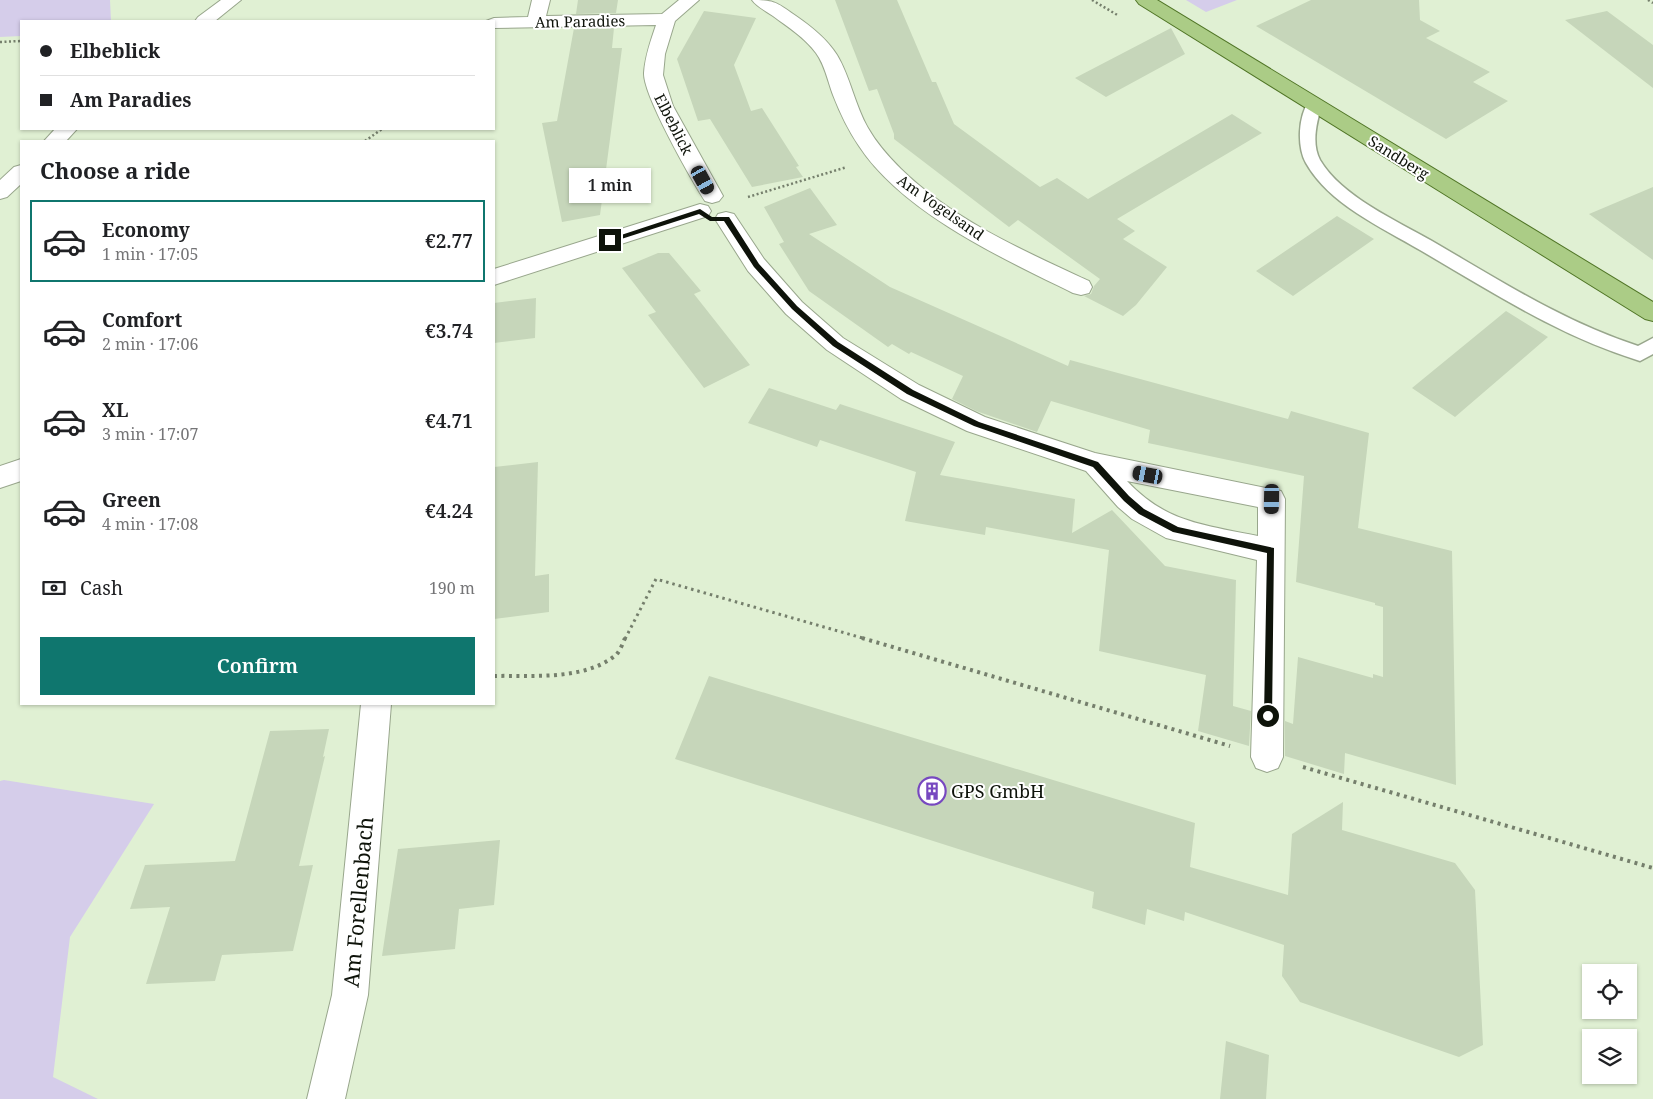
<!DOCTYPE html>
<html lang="en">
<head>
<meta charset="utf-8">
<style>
  body { margin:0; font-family:"Noto Serif",serif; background:#f6f6f6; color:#202124; height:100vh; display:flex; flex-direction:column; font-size:19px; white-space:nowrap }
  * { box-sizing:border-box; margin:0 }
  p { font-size:16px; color:#757577 }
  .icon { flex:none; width:28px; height:28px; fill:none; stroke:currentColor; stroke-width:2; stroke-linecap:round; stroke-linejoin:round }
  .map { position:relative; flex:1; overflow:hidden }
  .details { position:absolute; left:20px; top:140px; width:475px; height:565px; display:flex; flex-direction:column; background:#fff; border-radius:0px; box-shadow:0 1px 4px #0004 }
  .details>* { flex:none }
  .top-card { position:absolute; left:20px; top:20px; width:475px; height:110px; border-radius:0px; box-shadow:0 1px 4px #0004; display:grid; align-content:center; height:110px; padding:0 20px; background:#fff }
  .tools { position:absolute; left:1582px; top:964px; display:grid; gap:10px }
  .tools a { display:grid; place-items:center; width:55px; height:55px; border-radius:0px; background:#fff; box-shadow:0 1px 4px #0004; font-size:25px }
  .end { position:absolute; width:22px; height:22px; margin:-11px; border:6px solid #0e130a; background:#fff; box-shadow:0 0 0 2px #fff }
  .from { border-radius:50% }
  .bubble { position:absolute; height:35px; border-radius:0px; background:#fff; box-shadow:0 1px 4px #0004; font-size:16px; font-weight:600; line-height:35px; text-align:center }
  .car { position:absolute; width:15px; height:30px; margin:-15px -8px; border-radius:6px; box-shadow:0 0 4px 1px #0007; background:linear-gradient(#222 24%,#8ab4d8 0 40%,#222 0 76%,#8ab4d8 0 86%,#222 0) }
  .top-card b { display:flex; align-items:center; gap:18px; height:48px; font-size:19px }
  .top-card b+b { border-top:1px solid #e0e0e0 }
  .top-card i { width:12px; height:12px; background:#202124 }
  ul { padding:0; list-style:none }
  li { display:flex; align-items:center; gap:15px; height:82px; margin:0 10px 8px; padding:0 10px; border:2px solid transparent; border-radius:0px }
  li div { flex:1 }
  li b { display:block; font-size:19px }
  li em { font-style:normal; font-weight:600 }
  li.active { border-color:#0f766e }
  li>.icon { width:45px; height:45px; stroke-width:1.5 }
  h2 { padding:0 20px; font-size:22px; line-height:60px }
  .pay { display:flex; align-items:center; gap:12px; height:55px; padding:0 20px; font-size:19px }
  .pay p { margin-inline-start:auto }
  .action { display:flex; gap:10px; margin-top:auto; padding:10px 20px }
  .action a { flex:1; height:58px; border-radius:0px; background:#0f766e; color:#fff; font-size:20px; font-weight:600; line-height:58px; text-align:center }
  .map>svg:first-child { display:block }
</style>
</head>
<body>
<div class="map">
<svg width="1653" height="1099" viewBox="0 0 1653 1099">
  <rect width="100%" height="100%" fill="#e0f0d3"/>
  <path fill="#d5cdea" d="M 0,0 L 110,0 L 111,21 L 21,21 L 21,36 L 0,37 Z
    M 1186,0 L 1237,0 L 1206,12 Z
    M 4,780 L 154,804 L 70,937 L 53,1077 L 98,1099 L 0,1099 L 0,781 Z"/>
  <path fill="#c6d6ba" d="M 578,0 L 618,0 L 616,13 L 576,14 Z
    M 835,0 L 897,0 L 932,82 L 936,82 L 954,124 L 1040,187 L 1057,178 L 1088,199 L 1232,114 L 1262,133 L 1117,219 L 1135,231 L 1123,239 L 1167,267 L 1136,305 L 1123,316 L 1084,296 L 1091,294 L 1094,286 L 1100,279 L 1018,220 L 1009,227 L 894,139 L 894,134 L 877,89 L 869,91 Z
    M 1311,0 L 1419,0 L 1420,20 L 1440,31 L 1426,38 L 1490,72 L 1473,82 L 1508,101 L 1446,139 L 1256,26 Z
    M 704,11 L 756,18 L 734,65 L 751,111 L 762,108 L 799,166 L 796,167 L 803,177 L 752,187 L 710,119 L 698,121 L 677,59 Z
    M 1607,11 L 1653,45 L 1653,88 L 1565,20 Z
    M 574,28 L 614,28 L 612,48 L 622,48 L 600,215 L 562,222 L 542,123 L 557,121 Z
    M 1171,28 L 1185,54 L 1106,97 L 1075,78 Z
    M 1653,187 L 1653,260 L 1589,214 Z
    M 810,188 L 837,225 L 809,234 L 890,287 L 1068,366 L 1070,360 L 1288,419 L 1291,411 L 1369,433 L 1358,528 L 1452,551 L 1456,785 L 1345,753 L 1344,774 L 1285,756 L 1285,721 L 1293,724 L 1298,657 L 1373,678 L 1373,674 L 1383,677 L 1383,607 L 1375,605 L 1375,603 L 1296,582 L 1304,476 L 1148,443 L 1150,430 L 1051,401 L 1037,432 L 976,411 L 952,399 L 963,376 L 911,352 L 909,354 L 892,344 L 888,347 L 809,291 L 779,244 L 784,242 L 764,207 Z
    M 1337,216 L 1374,239 L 1293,296 L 1256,271 Z
    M 658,253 L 669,253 L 701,291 L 694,294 L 750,365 L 704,388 L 648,315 L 656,312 L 622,268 Z
    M 536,298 L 535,338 L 494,343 L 494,303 Z
    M 1506,311 L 1548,337 L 1455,417 L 1412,388 Z
    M 769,388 L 836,410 L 840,404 L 955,442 L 940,475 L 1075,499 L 1072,533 L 1112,510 L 1165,566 L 1236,580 L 1233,706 L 1251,711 L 1249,746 L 1198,731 L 1206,675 L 1099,651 L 1109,550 L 986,527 L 985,535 L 905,521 L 916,472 L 820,440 L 817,447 L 748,423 Z
    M 538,462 L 535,576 L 549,574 L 549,612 L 494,619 L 494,467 Z
    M 709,676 L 1195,823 L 1190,867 L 1288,895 L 1292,834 L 1343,802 L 1342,830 L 1455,863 L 1475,890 L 1483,1045 L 1459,1057 L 1300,1002 L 1282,976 L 1284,945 L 1185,912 L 1184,921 L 1147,909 L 1145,925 L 1092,908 L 1094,892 L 675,759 Z
    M 329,729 L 323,757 L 325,756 L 299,866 L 313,865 L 293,951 L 222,955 L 215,981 L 146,984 L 170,907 L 130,909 L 145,865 L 235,861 L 270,731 Z
    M 500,840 L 494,905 L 459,909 L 455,949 L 382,956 L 398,849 Z
    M 1226,1041 L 1269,1055 L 1266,1099 L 1220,1099 Z"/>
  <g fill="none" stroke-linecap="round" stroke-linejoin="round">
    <g stroke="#98a68c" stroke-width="3">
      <path id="service" d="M 1314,99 L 1319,101 L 1322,104 C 1317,121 1311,143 1320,160 C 1341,196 1397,221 1432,241 C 1499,280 1564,322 1638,346 L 1653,338 L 1653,354 L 1640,361 C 1557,335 1494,293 1420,250 C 1381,227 1329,204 1306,163 C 1297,147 1298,117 1309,101 Z"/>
    </g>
    <g stroke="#98a68c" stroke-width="2">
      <path id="minor" d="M 221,0 L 241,0 L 215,21 L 195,21 L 198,17 Z
        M 532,0 L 550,0 L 546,16 L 662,14 L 679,0 L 699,0 L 675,21 L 665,54 L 663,75 L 673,106 L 723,196 L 719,201 L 712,203 L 705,201 C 691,179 643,95 644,73 C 645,56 651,40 656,25 L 494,28 L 494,21 L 486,21 L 494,18 L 528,17 Z
        M 752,0 C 776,0 777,3 796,16 C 812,27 827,39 837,55 C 850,76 855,106 868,128 C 877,144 889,157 901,169 C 953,220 1024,251 1089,281 L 1092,287 L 1089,293 L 1081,295 L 1073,293 C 1002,258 903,213 859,146 C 848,130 840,113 833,95 C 828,82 825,65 816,53 C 805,38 788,27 773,16 C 766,11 757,7 752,0 Z
        M 55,129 L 77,129 L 66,141 L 44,141 Z
        M 21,165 L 21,184 L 7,197 L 0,199 L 0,180 L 14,167 Z
        M 700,204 L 708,206 L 711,211 L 708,216 L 494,285 L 494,269 Z
        M 726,212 L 734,214 L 764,259 L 802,302 L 843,338 L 919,385 L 985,417 L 1095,453 L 1281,491 L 1285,499 L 1283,757 L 1278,768 L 1267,772 L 1256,768 L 1251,757 L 1257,560 L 1166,538 L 1132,519 L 1118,507 L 1086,471 L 967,431 L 901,399 L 827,350 L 786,314 L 748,271 L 715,219 L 718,214 ZM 1127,481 L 1258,507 L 1258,536 C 1205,525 1166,523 1127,481 Z
        M 21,459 L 21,481 L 0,488 L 0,466 Z
        M 361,704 L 391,704 L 368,995 L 345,1099 L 307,1099 L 332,995 Z"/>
    </g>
    <g stroke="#507526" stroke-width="2">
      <path id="primary" d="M 1136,0 L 1157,0 L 1653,302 L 1653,321 L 1645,319 L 1139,4 Z"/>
    </g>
    <path stroke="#757f6c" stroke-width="2.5" stroke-dasharray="2 2.5" stroke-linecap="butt" d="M 1092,0 L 1119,16
      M 1648,0 L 1653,3
      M 0,42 L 21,41
      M 365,141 L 382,129
      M 748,197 L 847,167"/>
    <path stroke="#757f6c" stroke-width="3" stroke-dasharray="2.5 4" stroke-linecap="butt" d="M 625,639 L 656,579 L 866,639"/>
    <path stroke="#757f6c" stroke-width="4" stroke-dasharray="3 4.5" stroke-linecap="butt" d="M 862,638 L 1230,746
      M 494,676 C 532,675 584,681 616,655 C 620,651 623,643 625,638
      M 1303,767 L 1653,868"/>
    <use href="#service" fill="#fff" fill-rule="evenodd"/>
    <use href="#minor" fill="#fff" fill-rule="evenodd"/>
    <use href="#primary" fill="#abcc86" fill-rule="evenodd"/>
  </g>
  <path fill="#0e130a" d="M 700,209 L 712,217 L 729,217 L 759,264 L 797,306 L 838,342 L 913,390 L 979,422 L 1098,462 L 1129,496 L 1144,509 L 1178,527 L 1274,548 L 1272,719 L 1265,719 L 1264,716 L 1267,553 L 1173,532 L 1139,514 L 1124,501 L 1093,467 L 974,426 L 907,394 L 833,346 L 792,309 L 754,267 L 724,221 L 710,221 L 699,214 L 612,242 L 606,240 Z"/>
  <defs>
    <g id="building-ring" transform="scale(1.4375)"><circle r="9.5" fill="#fff" stroke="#7748c0" stroke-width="1.5"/><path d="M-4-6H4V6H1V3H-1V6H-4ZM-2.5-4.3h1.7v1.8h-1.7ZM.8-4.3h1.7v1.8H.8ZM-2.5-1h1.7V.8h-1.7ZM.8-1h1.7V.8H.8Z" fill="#7748c0"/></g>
  </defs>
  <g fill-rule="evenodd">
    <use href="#building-ring" x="932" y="791"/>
  </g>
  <g text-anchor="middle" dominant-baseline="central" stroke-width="4" stroke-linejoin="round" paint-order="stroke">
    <g font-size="15" fill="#0e130a" stroke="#fff">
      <text transform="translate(580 21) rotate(-1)">Am Paradies</text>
      <text transform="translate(674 124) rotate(63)">Elbeblick</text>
      <text transform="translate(1399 157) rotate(32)">Sandberg</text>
      <text transform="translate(941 207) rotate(35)">Am Vogelsand</text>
    </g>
    <g font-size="18" fill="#0e130a" stroke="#fff" text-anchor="start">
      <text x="951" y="791">GPS GmbH</text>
    </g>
    <g font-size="21" fill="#0e130a" stroke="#fff">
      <text transform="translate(358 902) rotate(-85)">Am Forellenbach</text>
    </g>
  </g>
</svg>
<div class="tools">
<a><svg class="icon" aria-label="locate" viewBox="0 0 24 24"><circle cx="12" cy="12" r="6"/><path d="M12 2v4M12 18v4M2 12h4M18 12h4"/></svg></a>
<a><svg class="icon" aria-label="layers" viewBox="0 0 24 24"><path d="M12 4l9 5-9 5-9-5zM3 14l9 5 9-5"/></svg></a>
</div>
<i class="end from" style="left:1268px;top:716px"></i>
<i class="end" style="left:610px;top:240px"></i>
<div class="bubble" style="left:569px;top:168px;width:82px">1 min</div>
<i class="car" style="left:703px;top:180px;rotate:151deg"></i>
<i class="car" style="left:1148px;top:475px;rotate:281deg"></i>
<i class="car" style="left:1272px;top:499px;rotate:181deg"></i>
<div class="top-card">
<b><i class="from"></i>Elbeblick</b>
<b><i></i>Am Paradies</b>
</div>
<section class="details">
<h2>Choose a ride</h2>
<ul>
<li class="active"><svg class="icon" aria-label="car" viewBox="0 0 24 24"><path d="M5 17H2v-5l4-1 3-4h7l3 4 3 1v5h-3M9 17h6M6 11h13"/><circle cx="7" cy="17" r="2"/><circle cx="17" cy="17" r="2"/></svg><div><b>Economy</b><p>1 min · 17:05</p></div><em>€2.77</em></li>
<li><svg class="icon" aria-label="car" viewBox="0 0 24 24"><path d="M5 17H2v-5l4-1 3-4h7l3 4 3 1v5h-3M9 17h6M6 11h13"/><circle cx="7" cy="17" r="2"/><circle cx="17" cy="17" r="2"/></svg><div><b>Comfort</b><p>2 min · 17:06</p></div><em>€3.74</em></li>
<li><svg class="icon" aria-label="car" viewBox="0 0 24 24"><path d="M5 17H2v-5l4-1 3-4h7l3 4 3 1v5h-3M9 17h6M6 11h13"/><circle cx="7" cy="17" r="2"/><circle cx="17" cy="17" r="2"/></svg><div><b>XL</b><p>3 min · 17:07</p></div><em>€4.71</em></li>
<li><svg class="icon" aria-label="car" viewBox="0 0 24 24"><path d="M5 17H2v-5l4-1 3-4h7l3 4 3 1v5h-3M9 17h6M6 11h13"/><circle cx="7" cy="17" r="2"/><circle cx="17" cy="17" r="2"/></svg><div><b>Green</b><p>4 min · 17:08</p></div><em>€4.24</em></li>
</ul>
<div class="pay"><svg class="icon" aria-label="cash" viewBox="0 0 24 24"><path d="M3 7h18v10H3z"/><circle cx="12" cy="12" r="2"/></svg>Cash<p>190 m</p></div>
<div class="action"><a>Confirm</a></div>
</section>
</div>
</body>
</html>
